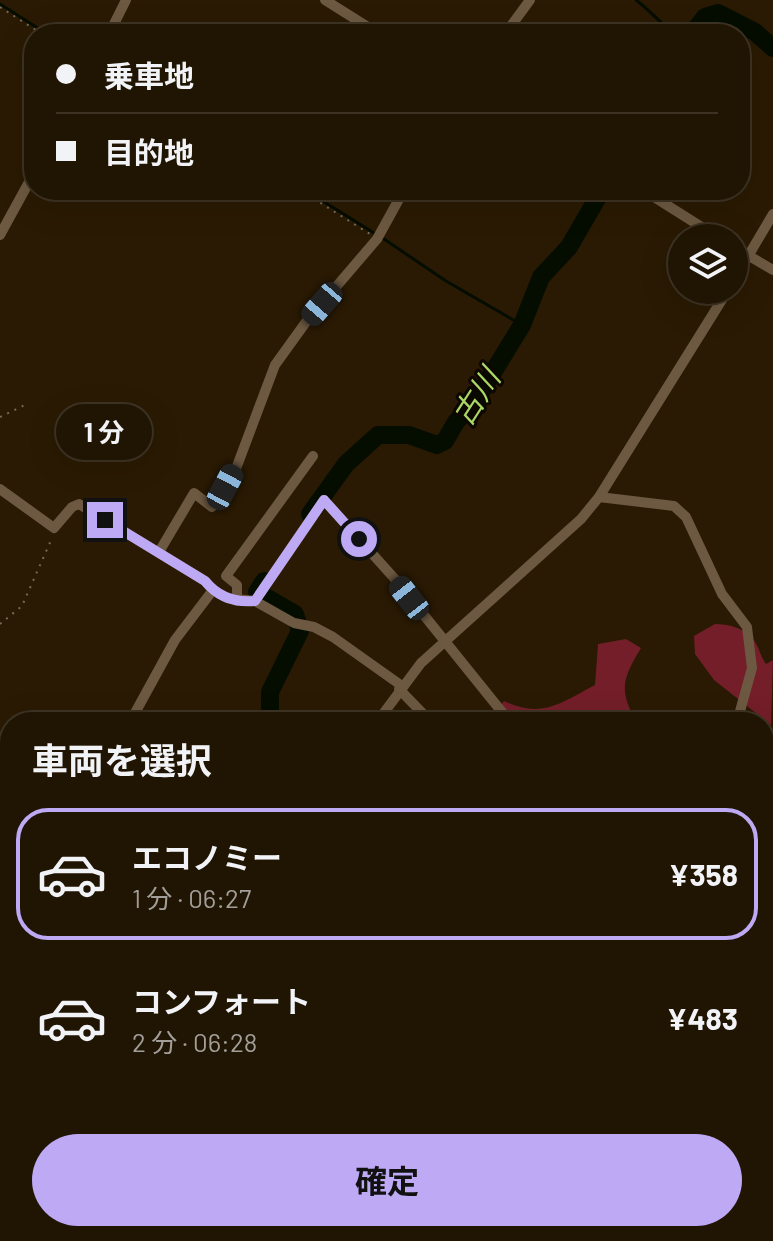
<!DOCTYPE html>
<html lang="ja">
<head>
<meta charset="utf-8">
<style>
  body { margin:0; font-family:Barlow,"Noto Sans JP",sans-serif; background:#281d0c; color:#f1f3f6; height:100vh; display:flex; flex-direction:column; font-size:30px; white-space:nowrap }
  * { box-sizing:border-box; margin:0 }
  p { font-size:26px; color:#a29e99 }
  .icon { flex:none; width:44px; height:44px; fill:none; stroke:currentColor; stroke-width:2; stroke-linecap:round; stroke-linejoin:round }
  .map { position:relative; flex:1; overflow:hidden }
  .side { position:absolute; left:0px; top:712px; width:774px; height:530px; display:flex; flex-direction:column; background:#201402; border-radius:32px 32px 0 0; box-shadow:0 8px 32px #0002,0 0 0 2px #3d3324 }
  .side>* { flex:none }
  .hud { position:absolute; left:24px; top:24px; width:726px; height:176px; border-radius:32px; box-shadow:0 8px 32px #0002,0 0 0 2px #3d3324; display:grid; align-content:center; height:176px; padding:0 32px; background:#201402 }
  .controls { position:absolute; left:668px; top:224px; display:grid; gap:16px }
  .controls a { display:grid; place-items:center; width:80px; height:80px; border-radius:50%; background:#201402; box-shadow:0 8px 32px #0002,0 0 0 2px #3d3324; font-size:40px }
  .end { position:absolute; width:36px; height:36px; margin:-18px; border:10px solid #bea9f5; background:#111; box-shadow:0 0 0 4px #111 }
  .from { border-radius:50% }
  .bubble { position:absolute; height:56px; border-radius:28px; background:#201402; box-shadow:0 8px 32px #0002,0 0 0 2px #3d3324; font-size:26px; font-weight:700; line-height:56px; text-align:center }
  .car { position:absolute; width:24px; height:48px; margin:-24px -12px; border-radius:10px; box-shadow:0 0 6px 2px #0007; background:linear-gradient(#222 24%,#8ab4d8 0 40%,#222 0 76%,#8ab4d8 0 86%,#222 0) }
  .hud b { display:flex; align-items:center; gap:28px; height:76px; font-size:30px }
  .hud b+b { border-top:2px solid #3d3324 }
  .hud i { width:20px; height:20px; background:#f1f3f6 }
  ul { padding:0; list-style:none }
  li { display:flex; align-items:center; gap:24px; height:132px; margin:0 16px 12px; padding:0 16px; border:4px solid transparent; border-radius:32px }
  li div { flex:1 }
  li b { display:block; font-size:30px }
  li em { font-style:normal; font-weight:700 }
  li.on { border-color:#bea9f5 }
  li>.icon { width:72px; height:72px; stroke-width:1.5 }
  h2 { padding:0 32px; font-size:36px; line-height:96px }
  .primary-button { display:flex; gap:16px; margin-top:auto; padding:16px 32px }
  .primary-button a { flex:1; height:92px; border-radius:48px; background:#bea9f5; color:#111; font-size:32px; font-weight:700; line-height:92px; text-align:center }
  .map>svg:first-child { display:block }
</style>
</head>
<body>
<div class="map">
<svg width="773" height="1241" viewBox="0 0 773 1241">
  <rect width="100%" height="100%" fill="#2a1a03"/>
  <path fill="#731e28" d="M 715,624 C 728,624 745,628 753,639 C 759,646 760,656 766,664 L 773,660 L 771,725 L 714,680 L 695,654 L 694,636 Z
    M 626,639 L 641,648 C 622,680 619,689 636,722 L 487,722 L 504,701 C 542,719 561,703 595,685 L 598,644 Z
    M 764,795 L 773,801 L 773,891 L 764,899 Z
    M 773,998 L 773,1178 L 764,1168 L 764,1002 Z"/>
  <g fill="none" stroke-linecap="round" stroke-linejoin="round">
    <path stroke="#050d00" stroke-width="3" d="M 636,0 C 651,11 661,25 676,34
      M 0,4 L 47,34
      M 305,190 L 374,233
      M 381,237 L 446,281 L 522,325"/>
    <path stroke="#050d00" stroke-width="18" d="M 692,34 L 705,17 L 718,13 L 755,32 L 773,48
      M 310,514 L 346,464 L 378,435 L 409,435 L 437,445 L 445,441 L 456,422 L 476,400 L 522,325 L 541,277 L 569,247 L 602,190
      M 264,581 L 257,592 L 295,614 L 300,631 L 270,692 L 270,722
      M 279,1232 L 283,1241"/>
    <path stroke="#776957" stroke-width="2" stroke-dasharray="2 6" stroke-linecap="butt" d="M 0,7 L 42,34
      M 300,190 L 370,234
      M 0,417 L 27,404
      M 0,624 L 22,606 L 52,538
      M 764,1100 L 773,1105"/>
    <path stroke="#6d5941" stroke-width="10" d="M 325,0 L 379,34
      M 109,34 L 126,0
      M 505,34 L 530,0
      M 643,190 L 719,238
      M 0,235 L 34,173
      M 734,247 L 773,270
      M 734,280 L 773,214
      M 0,489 L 54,528 L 72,507 L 79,504 L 205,581 L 213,590 L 227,598 L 255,601 L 294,623 L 314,627 L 333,637 L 402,686
      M 599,497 L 674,506 L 686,517 L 722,594 L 747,627 L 752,668 L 737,722
      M 159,552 L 194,493 L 212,507 L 237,466 L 275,365 L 306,322 L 377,239 L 404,190
      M 237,601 L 237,585 L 226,576 L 313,456
      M 255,601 L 324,500 L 394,578 L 510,722
      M 399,689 L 431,722
      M 130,722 L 175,640 L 213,590
      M 377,722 L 421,663 L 581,519 L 599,497 L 728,290
      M 0,954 L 10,946
      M 0,963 L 10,970
      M 0,1224 L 10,1221
      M 513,1232 L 520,1241"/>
  </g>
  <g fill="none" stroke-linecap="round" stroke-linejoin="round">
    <path stroke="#bea9f5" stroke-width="10" d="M 105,520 L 205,581 C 218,597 234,603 255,601 L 324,500 L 359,539"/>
  </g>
  <g text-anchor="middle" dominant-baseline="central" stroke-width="6" stroke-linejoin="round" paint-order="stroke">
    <g font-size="30" font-style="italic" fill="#aad864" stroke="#0d0601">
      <text transform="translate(475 396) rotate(-57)">古川</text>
    </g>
  </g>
</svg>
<div class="controls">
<a><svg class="icon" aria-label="layers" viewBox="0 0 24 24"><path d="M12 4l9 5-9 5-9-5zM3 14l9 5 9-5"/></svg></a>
</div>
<i class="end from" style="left:359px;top:539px"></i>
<i class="end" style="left:105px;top:520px"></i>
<div class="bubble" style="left:56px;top:404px;width:96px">1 分</div>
<i class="car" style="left:322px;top:304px;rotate:221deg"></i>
<i class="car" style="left:225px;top:487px;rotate:28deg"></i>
<i class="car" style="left:409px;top:598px;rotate:322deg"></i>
<div class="hud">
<b><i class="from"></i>乗車地</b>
<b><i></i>目的地</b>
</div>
<section class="side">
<h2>車両を選択</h2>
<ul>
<li class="on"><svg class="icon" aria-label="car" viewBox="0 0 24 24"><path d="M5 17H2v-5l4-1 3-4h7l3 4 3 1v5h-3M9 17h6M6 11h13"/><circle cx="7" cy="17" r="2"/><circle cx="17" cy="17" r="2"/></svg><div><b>エコノミー</b><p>1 分 · 06:27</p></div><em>¥358</em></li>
<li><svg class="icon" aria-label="car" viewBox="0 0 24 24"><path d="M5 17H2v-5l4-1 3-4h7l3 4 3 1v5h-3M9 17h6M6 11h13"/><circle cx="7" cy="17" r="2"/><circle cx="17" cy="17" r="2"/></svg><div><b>コンフォート</b><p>2 分 · 06:28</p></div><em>¥483</em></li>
</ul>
<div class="primary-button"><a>確定</a></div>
</section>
</div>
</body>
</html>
